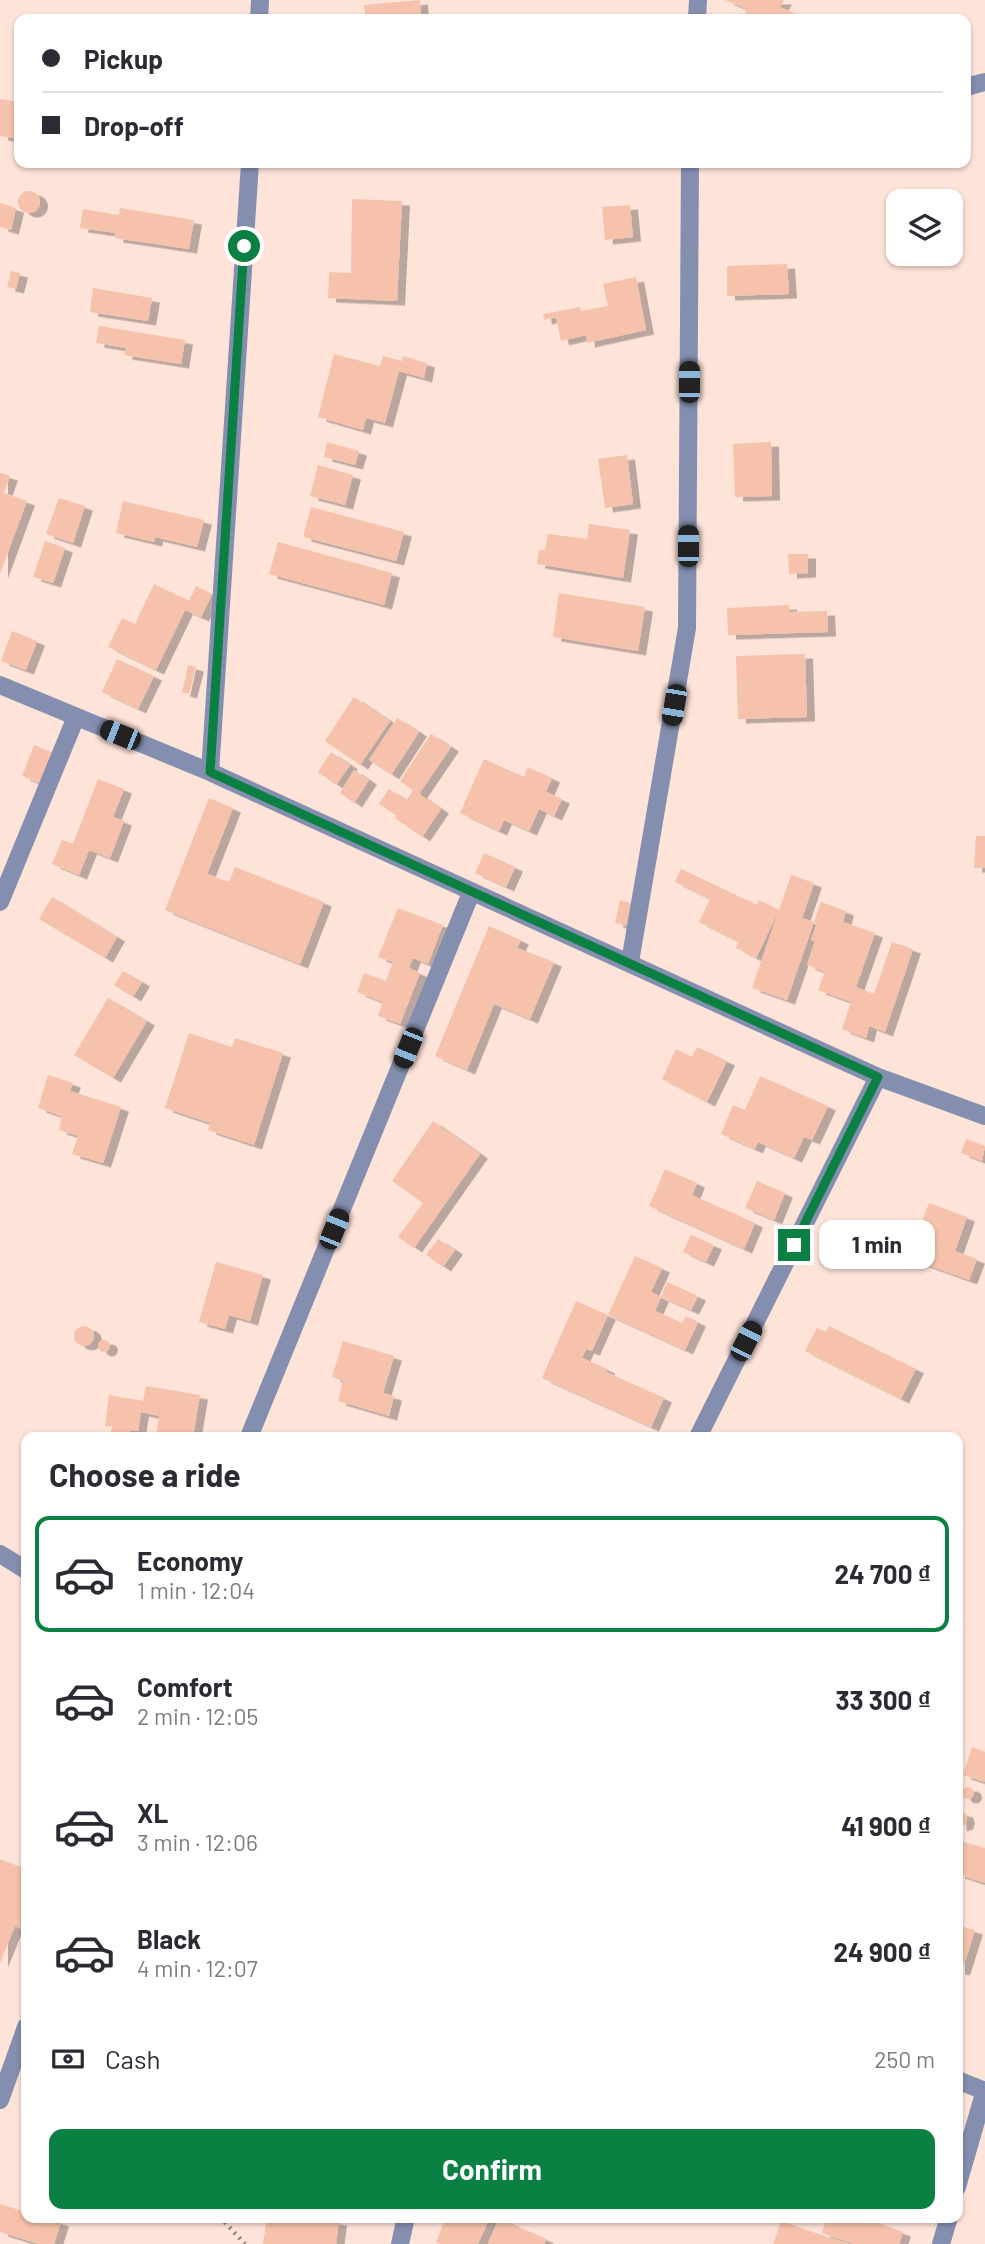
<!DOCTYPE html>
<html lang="en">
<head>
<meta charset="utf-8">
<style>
  body { margin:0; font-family:Barlow,sans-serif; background:#f2f2f3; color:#2b2b33; height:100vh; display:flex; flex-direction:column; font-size:26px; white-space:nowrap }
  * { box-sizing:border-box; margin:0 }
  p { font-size:23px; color:#7c7c81 }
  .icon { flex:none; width:38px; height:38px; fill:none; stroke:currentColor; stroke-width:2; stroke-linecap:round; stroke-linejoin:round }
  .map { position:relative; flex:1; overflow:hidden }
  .side { position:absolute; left:21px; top:1432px; width:942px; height:791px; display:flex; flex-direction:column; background:#fff; border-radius:14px; box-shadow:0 2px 5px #0004 }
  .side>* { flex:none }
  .top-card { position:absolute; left:14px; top:14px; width:957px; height:154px; border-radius:14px; box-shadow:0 2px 5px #0004; display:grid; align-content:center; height:154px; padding:0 28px; background:#fff }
  .buttons { position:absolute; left:886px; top:189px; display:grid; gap:14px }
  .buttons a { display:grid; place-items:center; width:77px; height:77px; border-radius:14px; background:#fff; box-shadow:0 2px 5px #0004; font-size:35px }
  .end { position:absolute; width:32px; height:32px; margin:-16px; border:9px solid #0b8043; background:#fff; box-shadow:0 0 0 4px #fff }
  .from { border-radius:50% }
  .bubble { position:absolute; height:49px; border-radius:14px; background:#fff; box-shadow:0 2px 5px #0004; font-size:23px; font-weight:700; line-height:49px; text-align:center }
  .car { position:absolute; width:21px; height:42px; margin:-21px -10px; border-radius:9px; box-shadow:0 0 5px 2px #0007; background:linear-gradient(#222 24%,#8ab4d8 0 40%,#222 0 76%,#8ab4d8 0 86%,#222 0) }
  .top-card b { display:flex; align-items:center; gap:24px; height:66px; font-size:26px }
  .top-card b+b { border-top:2px solid #e1e1e2 }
  .top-card i { width:18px; height:18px; background:#2b2b33 }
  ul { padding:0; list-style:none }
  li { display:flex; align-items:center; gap:21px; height:116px; margin:0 14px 10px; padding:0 14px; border:4px solid transparent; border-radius:14px }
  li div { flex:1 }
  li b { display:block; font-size:26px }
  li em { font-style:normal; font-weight:700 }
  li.current { border-color:#0b8043 }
  li>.icon { width:63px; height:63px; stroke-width:1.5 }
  h2 { padding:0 28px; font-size:32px; line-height:84px }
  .pay { display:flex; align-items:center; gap:18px; height:77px; padding:0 28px; font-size:26px }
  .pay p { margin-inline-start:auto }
  .primary-button { display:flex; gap:14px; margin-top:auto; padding:14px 28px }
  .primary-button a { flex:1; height:80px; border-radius:14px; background:#0b8043; color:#fff; font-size:28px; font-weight:700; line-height:80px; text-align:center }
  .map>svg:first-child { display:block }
</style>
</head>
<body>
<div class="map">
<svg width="985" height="2244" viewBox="0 0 985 2244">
  <defs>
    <filter id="shadow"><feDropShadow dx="8" dy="4.5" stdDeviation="0" flood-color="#0004"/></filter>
  </defs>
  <rect width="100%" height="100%" fill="#fee3d8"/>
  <path fill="#f6c2ab" filter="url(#shadow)" d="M 420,0 L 421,19 L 366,19 L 364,5 Z
    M 725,0 L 784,0 L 780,7 L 793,13 L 790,19 L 743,19 L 747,9 Z
    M 0,99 L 19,102 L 19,139 L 0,136 Z
    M18 202a11 11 0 1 1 22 0a11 11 0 1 1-22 0Z
    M 891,196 L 931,199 L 931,201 L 898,201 L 898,223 L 889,222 Z
    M 352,199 L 402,201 L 397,301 L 328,298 L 329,272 L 351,273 Z
    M 0,203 L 16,208 L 11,230 L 0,227 Z
    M 630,205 L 633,237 L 605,240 L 602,207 Z
    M 120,208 L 194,220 L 189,249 L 115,238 L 116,233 L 80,228 L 83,209 L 119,215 Z
    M 787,264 L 789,294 L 727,296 L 727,266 Z
    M 11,271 L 20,273 L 16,289 L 7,287 Z
    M 636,277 L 646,330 L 587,343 L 586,335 L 561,341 L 556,317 L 544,320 L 543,314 L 555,312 L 580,307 L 581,311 L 608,306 L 603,284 Z
    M 93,288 L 152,298 L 148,321 L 90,312 Z
    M 99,326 L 185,340 L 181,364 L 124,355 L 126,348 L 96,343 Z
    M 334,354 L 380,366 L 383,356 L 402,361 L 403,356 L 427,363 L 424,378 L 399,371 L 385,423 L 366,418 L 363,430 L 318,417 Z
    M 327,442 L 359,451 L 355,465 L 324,457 Z
    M 771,442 L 772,496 L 735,497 L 733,444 Z
    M 627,455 L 633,504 L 605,508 L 598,459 Z
    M 318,465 L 353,475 L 345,505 L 310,496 Z
    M 0,473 L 10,476 L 4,493 L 27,501 L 0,574 Z
    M 59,498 L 85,506 L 73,543 L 46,534 Z
    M 123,501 L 204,520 L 197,547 L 155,537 L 154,542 L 116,533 Z
    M 311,507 L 404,532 L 396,561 L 303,537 Z
    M 589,524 L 630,530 L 623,578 L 537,564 L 539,550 L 545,550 L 548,534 L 587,539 Z
    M 45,541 L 65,548 L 53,583 L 33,577 Z
    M 278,542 L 392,573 L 384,605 L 269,574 Z
    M 788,554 L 808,554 L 808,573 L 789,574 Z
    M 154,584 L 189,601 L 196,586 L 212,594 L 201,617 L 185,610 L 156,670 L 108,647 L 122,618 L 135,624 Z
    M 559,593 L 645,607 L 638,651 L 553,637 Z
    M 789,605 L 789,612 L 827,611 L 828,632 L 728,635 L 727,608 Z
    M 12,631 L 37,641 L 26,670 L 1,661 Z
    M 805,654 L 807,717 L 738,719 L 736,656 Z
    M 117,659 L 154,676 L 138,709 L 102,692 Z
    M 188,665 L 196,667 L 189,694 L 182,692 Z
    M 354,697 L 390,721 L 360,765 L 325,741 Z
    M 397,718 L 419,732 L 391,775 L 369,760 Z
    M 431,734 L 451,747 L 419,794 L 441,809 L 422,837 L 395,818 L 397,816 L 379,804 L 389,789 L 407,800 L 413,790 L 400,781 Z
    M 34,745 L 54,753 L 42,784 L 22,776 Z
    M 331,752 L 350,765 L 336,785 L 318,772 Z
    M 484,759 L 524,777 L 528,767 L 552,778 L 546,792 L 562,799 L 554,816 L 539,809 L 529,831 L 504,820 L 499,831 L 460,813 Z
    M 354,770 L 369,780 L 354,803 L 340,793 Z
    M 98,779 L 124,789 L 113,817 L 124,821 L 110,858 L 89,850 L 79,875 L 52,864 L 62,840 L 73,844 Z
    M 209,798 L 233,808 L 207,874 L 229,882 L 235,867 L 324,902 L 300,964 L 165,910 Z
    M 976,836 L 985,836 L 985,868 L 974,868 Z
    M 484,853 L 515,867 L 506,887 L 475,873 Z
    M 681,869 L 757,905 L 759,900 L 779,910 L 791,875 L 814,883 L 802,918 L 814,922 L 821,902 L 846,911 L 843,922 L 875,933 L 856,987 L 874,994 L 892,942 L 913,949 L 885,1032 L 869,1026 L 866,1038 L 842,1029 L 851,1002 L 818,990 L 825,972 L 807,965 L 815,941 L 811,940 L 817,923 L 814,922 L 787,1000 L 752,988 L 779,910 L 756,958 L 736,948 L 739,942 L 699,922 L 710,899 L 675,882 Z
    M 52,897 L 117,937 L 105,958 L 39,919 Z
    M 620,900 L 634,904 L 628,926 L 615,923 Z
    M 398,908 L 443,925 L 428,964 L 413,958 L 409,968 L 420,973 L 400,1024 L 378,1016 L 383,1002 L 357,992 L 364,973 L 386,981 L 393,962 L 378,957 Z
    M 489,926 L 521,940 L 517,948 L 554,962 L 530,1019 L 494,1004 L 467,1070 L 435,1056 Z
    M 123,971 L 142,982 L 133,997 L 114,985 Z
    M 108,998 L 147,1021 L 113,1078 L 74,1055 Z
    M 189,1033 L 232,1047 L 235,1038 L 283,1053 L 254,1145 L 208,1130 L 210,1123 L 165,1108 Z
    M 697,1047 L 727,1061 L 707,1102 L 662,1079 L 676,1049 L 692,1057 Z
    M 48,1075 L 73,1083 L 70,1091 L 121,1107 L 103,1163 L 72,1154 L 78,1136 L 59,1130 L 62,1116 L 38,1108 Z
    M 760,1076 L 828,1106 L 812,1140 L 804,1137 L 794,1158 L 758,1142 L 755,1149 L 721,1134 L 733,1105 L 745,1110 Z
    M 433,1121 L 480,1154 L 414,1248 L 398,1237 L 423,1203 L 392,1181 Z
    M 966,1139 L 985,1146 L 982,1161 L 961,1153 Z
    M 665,1169 L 697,1183 L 692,1195 L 755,1223 L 744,1249 L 649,1206 Z
    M 757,1181 L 785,1193 L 774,1220 L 745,1208 Z
    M 929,1203 L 967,1217 L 955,1251 L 977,1259 L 969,1280 L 908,1258 Z
    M 691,1235 L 714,1245 L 706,1262 L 683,1252 Z
    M 438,1239 L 455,1250 L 443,1267 L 426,1255 Z
    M 635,1256 L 662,1268 L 651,1292 L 661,1297 L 655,1311 L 682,1323 L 686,1316 L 698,1322 L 685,1350 L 608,1315 Z
    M 216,1262 L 263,1275 L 250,1321 L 229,1315 L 225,1329 L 199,1322 Z
    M 667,1282 L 698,1296 L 691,1310 L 661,1297 Z
    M 576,1301 L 608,1315 L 592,1351 L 586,1349 L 582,1358 L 607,1369 L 606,1372 L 664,1398 L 651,1427 L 542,1378 Z
    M 829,1326 L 916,1369 L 901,1399 L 805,1351 L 817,1328 L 826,1332 Z
    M74 1336a10 10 0 1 1 20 0a10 10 0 1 1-20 0Z
    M98 1346a6 6 0 1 1 12 0a6 6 0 1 1-12 0Z
    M 343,1341 L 394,1356 L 383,1393 L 394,1396 L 389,1416 L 338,1401 L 343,1381 L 332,1377 Z
    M 146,1386 L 200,1395 L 193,1437 L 156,1437 L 159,1416 L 141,1412 L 138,1431 L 130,1430 L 129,1437 L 110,1437 L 112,1426 L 105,1426 L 109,1395 L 143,1401 Z
    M 972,1747 L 985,1752 L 985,1782 L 963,1775 Z
    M962 1793a6 6 0 1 1 12 0a6 6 0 1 1-12 0Z
    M 957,1811 L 965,1813 L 967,1819 L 965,1825 L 959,1827 Z
    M 957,1840 L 985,1848 L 985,1883 L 957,1874 Z
    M 0,1859 L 26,1869 L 26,1916 L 21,1929 L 15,1926 L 0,1963 Z
    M 957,1925 L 975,1930 L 962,1971 L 957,1970 Z
    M 0,2204 L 26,2212 L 26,2217 L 44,2217 L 61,2222 L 54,2244 L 39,2244 L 0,2232 Z
    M 267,2217 L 291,2220 L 291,2217 L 306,2217 L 339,2221 L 336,2244 L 263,2244 Z
    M 446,2217 L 490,2217 L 478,2244 L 440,2244 L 436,2242 Z
    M 827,2217 L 861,2217 L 903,2232 L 899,2244 L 853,2244 L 822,2233 Z
    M 499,2218 L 546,2239 L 544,2244 L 488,2244 Z
    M 781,2221 L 848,2244 L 773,2244 Z"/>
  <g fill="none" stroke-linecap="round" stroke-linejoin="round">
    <path stroke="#927f77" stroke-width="4.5" stroke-dasharray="2 5" stroke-linecap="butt" d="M 220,2217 L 245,2244"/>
    <path stroke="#848faf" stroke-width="18" d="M 259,19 L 260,0
      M 697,19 L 698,0
      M 966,87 L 985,82
      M 0,685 L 210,772 L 878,1077 L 985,1116
      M 210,772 L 250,163
      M 0,902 L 76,717
      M 630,962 L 687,628 L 690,163
      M 249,1437 L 471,893
      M 698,1437 L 878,1077
      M 0,1554 L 26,1570
      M 957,2080 L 985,2091
      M 0,2100 L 26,2027
      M 957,2187 L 985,2090
      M 400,2244 L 406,2217
      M 941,2244 L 949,2217"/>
  </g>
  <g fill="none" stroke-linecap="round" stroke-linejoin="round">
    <path stroke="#0b8043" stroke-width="9" d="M 244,246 L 210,772 L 878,1077 L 794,1245"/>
  </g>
</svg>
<div class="buttons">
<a><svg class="icon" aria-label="layers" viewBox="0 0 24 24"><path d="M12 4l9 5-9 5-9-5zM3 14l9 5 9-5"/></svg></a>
</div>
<i class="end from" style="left:244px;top:246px"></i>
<i class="end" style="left:794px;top:1245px"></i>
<div class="bubble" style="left:819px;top:1220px;width:116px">1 min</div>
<i class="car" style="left:689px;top:382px;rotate:0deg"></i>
<i class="car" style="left:688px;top:546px;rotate:0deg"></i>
<i class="car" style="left:674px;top:705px;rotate:190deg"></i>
<i class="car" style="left:120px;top:735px;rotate:292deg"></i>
<i class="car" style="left:408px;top:1048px;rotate:202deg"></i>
<i class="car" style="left:334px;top:1229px;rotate:22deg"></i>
<i class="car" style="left:746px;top:1341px;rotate:27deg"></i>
<div class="top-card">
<b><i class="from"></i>Pickup</b>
<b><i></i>Drop-off</b>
</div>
<section class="side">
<h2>Choose a ride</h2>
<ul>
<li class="current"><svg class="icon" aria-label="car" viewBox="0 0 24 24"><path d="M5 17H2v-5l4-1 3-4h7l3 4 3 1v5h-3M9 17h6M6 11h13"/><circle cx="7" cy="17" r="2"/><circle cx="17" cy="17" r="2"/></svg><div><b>Economy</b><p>1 min · 12:04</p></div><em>24 700 ₫</em></li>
<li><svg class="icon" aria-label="car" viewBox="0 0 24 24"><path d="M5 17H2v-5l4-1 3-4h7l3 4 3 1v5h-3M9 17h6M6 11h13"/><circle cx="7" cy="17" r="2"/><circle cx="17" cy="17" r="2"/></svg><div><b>Comfort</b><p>2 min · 12:05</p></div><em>33 300 ₫</em></li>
<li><svg class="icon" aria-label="car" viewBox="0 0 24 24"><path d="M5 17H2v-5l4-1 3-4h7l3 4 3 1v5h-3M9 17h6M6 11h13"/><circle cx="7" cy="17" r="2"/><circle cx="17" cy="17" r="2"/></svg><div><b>XL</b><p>3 min · 12:06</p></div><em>41 900 ₫</em></li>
<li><svg class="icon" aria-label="car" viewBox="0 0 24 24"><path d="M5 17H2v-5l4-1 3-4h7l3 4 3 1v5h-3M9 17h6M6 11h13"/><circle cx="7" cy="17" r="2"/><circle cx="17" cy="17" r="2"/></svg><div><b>Black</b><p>4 min · 12:07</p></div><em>24 900 ₫</em></li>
</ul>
<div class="pay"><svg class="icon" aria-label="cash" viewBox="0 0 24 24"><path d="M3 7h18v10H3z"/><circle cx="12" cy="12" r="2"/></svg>Cash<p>250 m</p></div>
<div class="primary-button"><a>Confirm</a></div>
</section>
</div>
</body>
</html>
